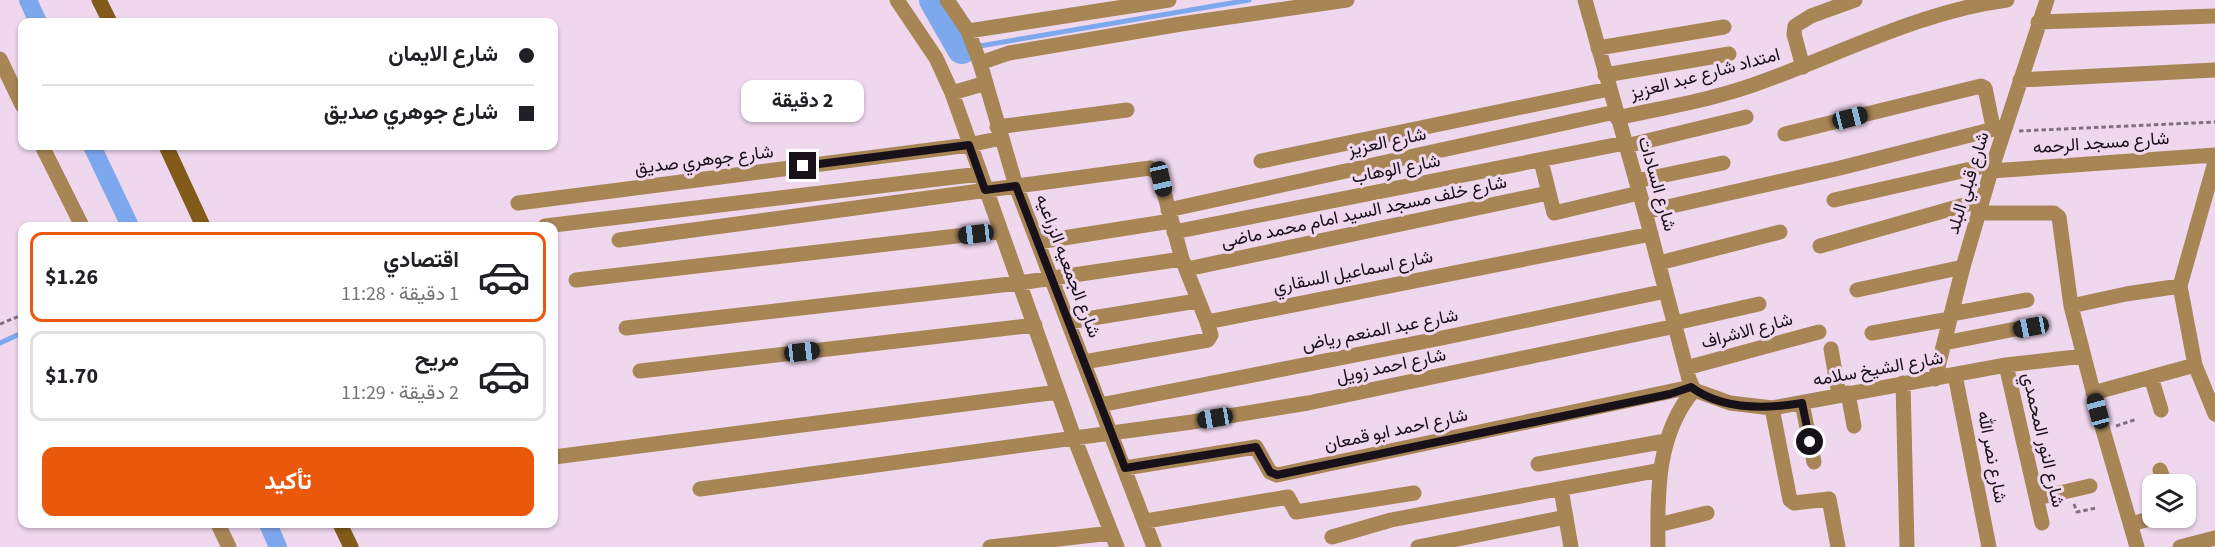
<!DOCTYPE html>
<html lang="ar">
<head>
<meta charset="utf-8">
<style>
  body { margin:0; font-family:"Source Sans 3",Vazirmatn,sans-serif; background:#f6f6f6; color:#202124; direction:rtl; height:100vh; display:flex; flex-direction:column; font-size:22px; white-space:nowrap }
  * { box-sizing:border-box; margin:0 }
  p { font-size:20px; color:#757577 }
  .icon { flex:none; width:33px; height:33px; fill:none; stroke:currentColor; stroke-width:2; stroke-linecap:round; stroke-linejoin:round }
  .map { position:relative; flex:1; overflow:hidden; direction:ltr }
  .details { position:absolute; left:18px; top:222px; width:540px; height:306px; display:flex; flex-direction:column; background:#fff; border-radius:12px; box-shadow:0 2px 4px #0004; direction:rtl }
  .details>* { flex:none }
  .top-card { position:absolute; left:18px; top:18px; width:540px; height:132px; border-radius:12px; box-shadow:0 2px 4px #0004; direction:rtl; display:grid; align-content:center; height:132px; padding:0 24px; background:#fff }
  .buttons { position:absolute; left:2142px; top:474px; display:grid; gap:12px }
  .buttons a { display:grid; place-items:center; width:54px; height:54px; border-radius:12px; background:#fff; box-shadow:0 2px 4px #0004; font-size:30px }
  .end { position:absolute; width:27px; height:27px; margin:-14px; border:8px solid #191119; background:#fff; box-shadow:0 0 0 3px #fff }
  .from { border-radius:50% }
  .bubble { position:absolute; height:42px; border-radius:12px; background:#fff; box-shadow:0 2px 4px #0004; font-size:20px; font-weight:700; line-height:42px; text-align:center; direction:rtl }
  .car { position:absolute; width:18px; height:36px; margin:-18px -9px; border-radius:8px; box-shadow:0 0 4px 2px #0007; background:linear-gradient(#222 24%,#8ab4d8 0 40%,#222 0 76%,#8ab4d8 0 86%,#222 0) }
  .top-card b { display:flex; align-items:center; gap:21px; height:57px; font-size:22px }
  .top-card b+b { border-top:2px solid #e0e0e0 }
  .top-card i { width:15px; height:15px; background:#202124 }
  ul { padding:10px 0 0; list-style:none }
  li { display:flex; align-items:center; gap:18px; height:90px; margin:0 12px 9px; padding:0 12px; border:3px solid #e0e0e0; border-radius:12px }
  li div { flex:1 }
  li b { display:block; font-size:22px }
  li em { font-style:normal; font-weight:700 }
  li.on { border-color:#ea580c }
  li>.icon { width:54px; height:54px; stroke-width:1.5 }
  .primary-button { display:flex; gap:12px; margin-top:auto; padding:12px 24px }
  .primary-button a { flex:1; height:69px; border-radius:12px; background:#ea580c; color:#fff; font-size:24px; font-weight:700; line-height:69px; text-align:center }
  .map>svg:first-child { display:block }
</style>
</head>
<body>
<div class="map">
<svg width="2215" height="547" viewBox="0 0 2215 547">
  <rect width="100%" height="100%" fill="#efd7ee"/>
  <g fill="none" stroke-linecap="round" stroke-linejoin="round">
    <path stroke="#7da8ee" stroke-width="5" d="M 962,49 L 1249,0
      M 0,343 L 22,333"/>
    <path stroke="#7da8ee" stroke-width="18" d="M 28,0 L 38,22
      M 92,146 L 130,226
      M 268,524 L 278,547"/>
    <path stroke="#7da8ee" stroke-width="30" d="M 934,0 L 962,49"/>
    <path stroke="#80707f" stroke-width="3" stroke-dasharray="4.5 3" stroke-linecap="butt" d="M 2019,131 L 2215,122
      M 0,324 L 22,315
      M 2116,426 L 2137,419
      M 2074,504 L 2077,512 L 2096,508"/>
    <path stroke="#a78555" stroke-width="15" d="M 897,0 L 936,58 L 952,93 L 1075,440 L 1117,547
      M 947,0 L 968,31 L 980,63 L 1016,186 L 1154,547
      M 1585,0 L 1645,212 L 1689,379 L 1694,390 L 1730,403 L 1772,408 L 2006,365 L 2084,356
      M 2038,22 L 2215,16
      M 968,31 L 1169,0
      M 1598,48 L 1724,27
      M 0,59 L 22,105
      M 980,63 L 1009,53 L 1181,24 L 1347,0
      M 1803,67 L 1794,34 L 1795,26 L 1811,16 L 1855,0
      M 1605,75 L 1729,54
      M 2020,80 L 2215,70
      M 952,93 L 986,83
      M 1617,118 C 1666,107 1717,99 1764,81 C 1844,52 1922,11 2007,0
      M 997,127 L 1127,110
      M 1785,134 L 1981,86 L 1985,88 L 1993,127
      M 42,146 L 82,226
      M 1626,146 L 1746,117
      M 1261,161 L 1609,89
      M 1541,161 L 1554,213 L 1639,193
      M 2215,162 L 2180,286 L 2195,365 L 2215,414
      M 1991,171 L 2215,155
      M 1636,181 L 1723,163
      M 1834,200 L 1993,164
      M 518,203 L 969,145 L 1001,138
      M 1168,210 L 1615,112
      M 1645,212 L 1840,168 L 2006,126
      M 1978,213 L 2054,213 L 2059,217 L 2071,306 L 2103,430 L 2137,547
      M 545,226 L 980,174
      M 1174,232 L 1625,143
      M 619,240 L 1150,168 L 1159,174 L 1182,259 L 1207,322
      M 1038,242 L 1171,221
      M 1820,246 L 1982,200
      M 1659,263 L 1780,232
      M 1187,269 L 1548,193
      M 576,280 L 1000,231
      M 1857,290 L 1963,267
      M 2071,306 L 2126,294 L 2180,286
      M 1951,314 L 2027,300
      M 1068,322 L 1197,301
      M 1675,323 L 1759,304
      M 626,328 L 1019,283 L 1182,259
      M 1872,333 L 1950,319
      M 1944,343 L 2031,326
      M 1831,349 L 1839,395
      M 1084,362 L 1208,340 L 1211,335 L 1207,322 L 1651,234
      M 2006,365 L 2042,523
      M 1686,368 L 1819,332
      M 640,371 L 1035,325
      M 1955,375 L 1989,547
      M 2151,377 L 2161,410
      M 1935,379 L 1963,267 L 1991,171 L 2047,0
      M 1903,383 L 1907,547
      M 1848,393 L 1854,426
      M 2093,393 L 2195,365
      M 1802,403 L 1814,462
      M 1100,405 L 1442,338 L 1666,291
      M 1772,408 L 1790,500 L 1794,503 L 1829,499 L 1838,547
      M 554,457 L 1058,392
      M 1538,464 L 1666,441
      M 1125,468 L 1256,447 L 1270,472 L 1277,475 L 1691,387
      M 2160,470 L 2165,484
      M 700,489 L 1192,422 L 1308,403 L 1676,326
      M 1561,489 L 1571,547
      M 2037,498 L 2090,486
      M 1146,521 L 1288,497 L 1296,512 L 1414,493
      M 218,524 L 229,547
      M 2131,524 L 2153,518
      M 1658,525 L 1707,513
      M 1332,537 L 1391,520 L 1661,470
      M 990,547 L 1111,533
      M 1418,547 L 1566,517
      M 1658,547 C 1657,492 1657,433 1694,390
      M 2180,547 L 2215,538"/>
    <path stroke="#825a1a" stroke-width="15" d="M 99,0 L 110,22
      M 166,146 L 203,226
      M 340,524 L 351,547"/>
  </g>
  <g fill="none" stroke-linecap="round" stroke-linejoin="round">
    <path stroke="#191119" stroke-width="8" d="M 803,166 L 969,145 L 985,190 L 1016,186 L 1125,468 L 1256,447 L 1270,472 L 1277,475 L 1670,394 L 1691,387 C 1722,410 1766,409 1802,403 L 1810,442"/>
  </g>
  <g text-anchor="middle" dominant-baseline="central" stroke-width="6" stroke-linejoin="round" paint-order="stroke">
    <g font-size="18" fill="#191119" stroke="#efd7ee">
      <text transform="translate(1705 74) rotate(-15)">امتداد شارع عبد العزيز</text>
      <text transform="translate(1387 142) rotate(-12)">شارع العزيز</text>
      <text transform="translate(2101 143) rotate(-4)">شارع مسجد الرحمه</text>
      <text transform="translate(704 160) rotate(-7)">شارع جوهري صديق</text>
      <text transform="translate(1396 169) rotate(-11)">شارع الوهاب</text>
      <text transform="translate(1968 183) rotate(-73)">شارع قبلي البلد</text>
      <text transform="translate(1657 184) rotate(74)">شارع السادات</text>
      <text transform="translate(1364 212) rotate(-12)">شارع خلف مسجد السيد امام محمد ماضى</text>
      <text transform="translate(1068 266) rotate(69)">شارع الجمعيه الزراعيه</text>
      <text transform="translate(1353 272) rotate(-11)">شارع اسماعيل السقاري</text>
      <text transform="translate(1380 330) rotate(-11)">شارع عبد المنعم رياض</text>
      <text transform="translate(1747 331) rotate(-15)">شارع الاشراف</text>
      <text transform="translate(1391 366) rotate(-12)">شارع احمد زويل</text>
      <text transform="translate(1878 369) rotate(-10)">شارع الشيخ سلامه</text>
      <text transform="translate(1396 430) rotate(-12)">شارع احمد ابو قمعان</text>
      <text transform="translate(2043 440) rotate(77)">شارع النور المحمدي</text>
      <text transform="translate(1992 457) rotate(79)">شارع نصر الله</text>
    </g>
  </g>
</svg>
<div class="buttons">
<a><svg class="icon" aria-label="layers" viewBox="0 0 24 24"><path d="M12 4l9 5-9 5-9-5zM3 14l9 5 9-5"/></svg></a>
</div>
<i class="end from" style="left:1810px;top:442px"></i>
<i class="end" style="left:803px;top:166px"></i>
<div class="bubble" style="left:741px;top:80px;width:123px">2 دقيقة</div>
<i class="car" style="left:1850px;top:118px;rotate:76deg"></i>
<i class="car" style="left:1161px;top:179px;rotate:167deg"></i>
<i class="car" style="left:976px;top:234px;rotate:263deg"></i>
<i class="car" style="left:2031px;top:327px;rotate:259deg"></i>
<i class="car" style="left:802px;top:352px;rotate:83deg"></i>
<i class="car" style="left:2098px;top:411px;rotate:345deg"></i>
<i class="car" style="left:1215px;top:418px;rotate:260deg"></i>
<div class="top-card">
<b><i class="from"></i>شارع الايمان</b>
<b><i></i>شارع جوهري صديق</b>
</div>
<section class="details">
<ul>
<li class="on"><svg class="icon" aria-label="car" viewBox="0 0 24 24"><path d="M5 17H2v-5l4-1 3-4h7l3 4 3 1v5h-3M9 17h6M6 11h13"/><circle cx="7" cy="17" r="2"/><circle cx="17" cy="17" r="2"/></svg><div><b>اقتصادي</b><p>1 دقيقة · 11:28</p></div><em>$1.26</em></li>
<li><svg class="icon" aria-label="car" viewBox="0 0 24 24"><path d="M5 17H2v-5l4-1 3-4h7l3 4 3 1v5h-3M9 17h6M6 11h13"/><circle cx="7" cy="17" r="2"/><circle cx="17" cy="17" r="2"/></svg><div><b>مريح</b><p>2 دقيقة · 11:29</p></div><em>$1.70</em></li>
</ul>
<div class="primary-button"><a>تأكيد</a></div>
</section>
</div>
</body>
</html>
